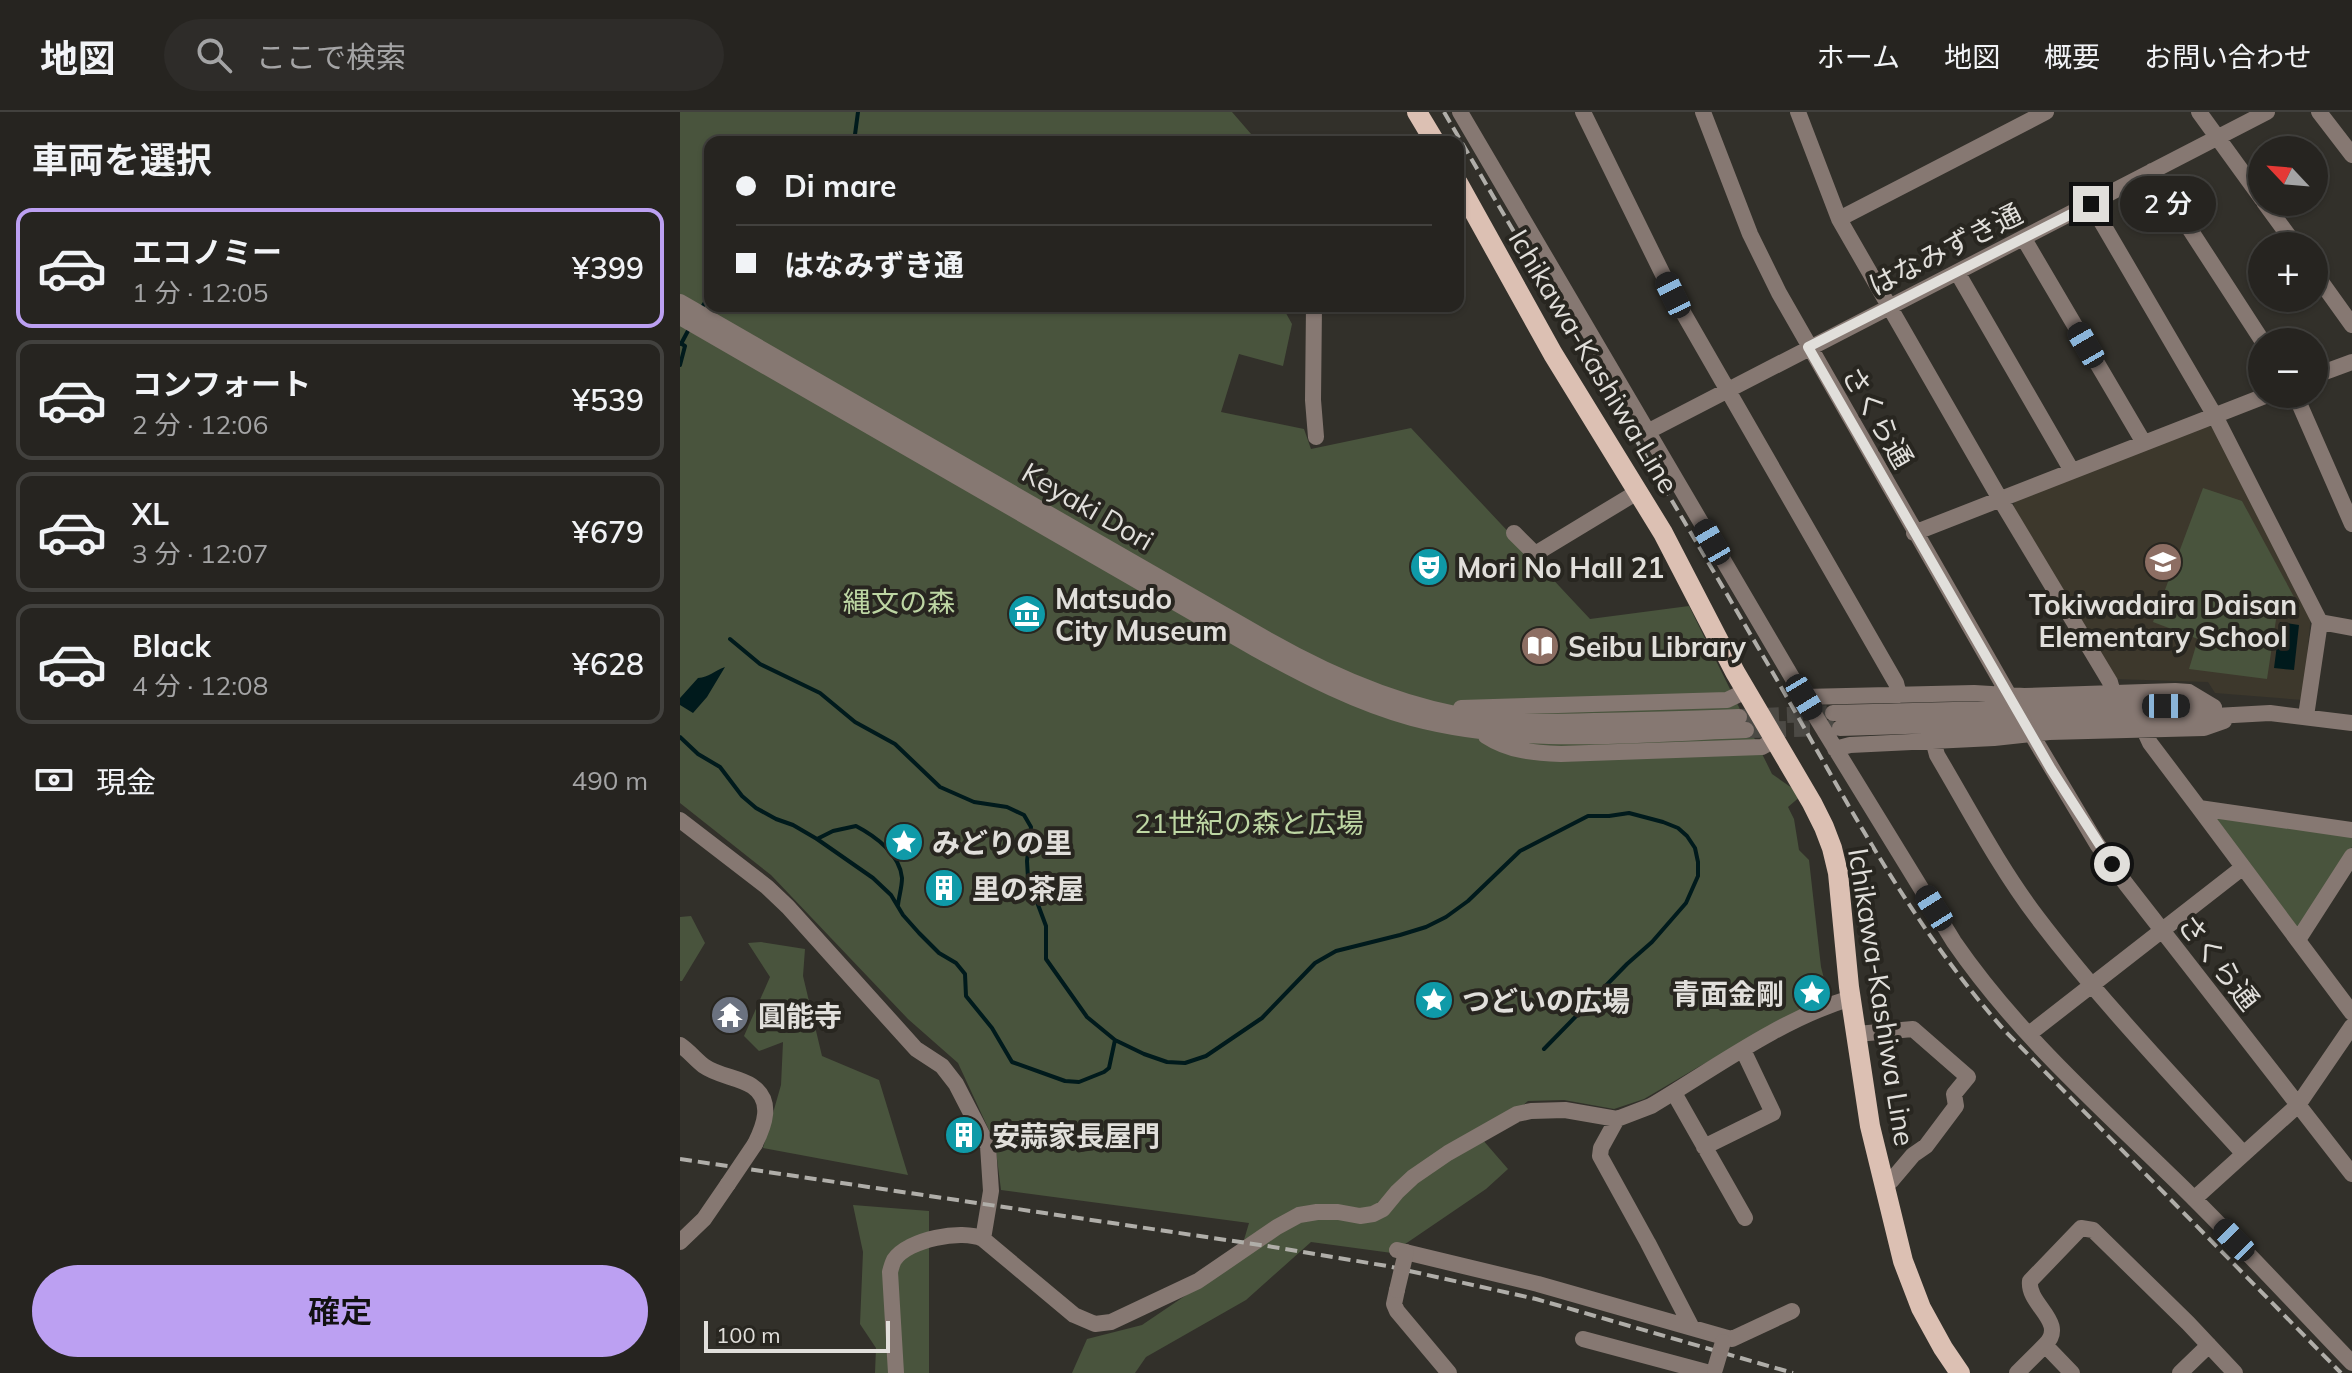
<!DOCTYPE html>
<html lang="ja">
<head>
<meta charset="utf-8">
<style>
  body { margin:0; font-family:Mulish,"Noto Sans JP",sans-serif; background:#2e2c29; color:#f1f3f6; height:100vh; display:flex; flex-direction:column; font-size:30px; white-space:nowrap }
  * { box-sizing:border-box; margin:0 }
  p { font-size:26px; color:#a4a4a5 }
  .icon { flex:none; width:44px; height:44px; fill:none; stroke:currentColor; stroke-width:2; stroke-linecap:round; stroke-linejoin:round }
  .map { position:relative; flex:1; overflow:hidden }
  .details { display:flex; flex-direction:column; background:#262420; width:680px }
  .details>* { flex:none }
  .hud { position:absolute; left:24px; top:24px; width:760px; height:176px; border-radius:16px; box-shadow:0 2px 6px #0004,0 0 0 2px #42413e; display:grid; align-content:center; height:176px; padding:0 32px; background:#262420 }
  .needle { width:52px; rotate:296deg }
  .fabs { position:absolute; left:1568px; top:24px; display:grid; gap:16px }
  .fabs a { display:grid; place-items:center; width:80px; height:80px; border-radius:50%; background:#262420; box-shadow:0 2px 6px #0004,0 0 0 2px #42413e; font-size:40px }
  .scale { position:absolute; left:24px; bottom:20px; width:186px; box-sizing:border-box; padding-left:8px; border:4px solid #e1dfdb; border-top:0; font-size:22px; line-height:28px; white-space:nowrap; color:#e1dfdb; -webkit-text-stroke:6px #282620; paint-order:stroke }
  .end { position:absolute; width:36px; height:36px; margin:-18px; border:10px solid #e1dfdb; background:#111; box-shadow:0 0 0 4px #111 }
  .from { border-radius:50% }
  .bubble { position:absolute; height:56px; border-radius:28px; background:#262420; box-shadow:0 2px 6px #0004,0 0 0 2px #42413e; font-size:26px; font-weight:600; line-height:56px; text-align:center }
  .car { position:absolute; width:24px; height:48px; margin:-24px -12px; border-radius:10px; box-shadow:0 0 6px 2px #0007; background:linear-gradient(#222 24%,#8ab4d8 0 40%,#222 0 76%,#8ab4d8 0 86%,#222 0) }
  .hud b { display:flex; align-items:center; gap:28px; height:76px; font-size:30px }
  .hud b+b { border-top:2px solid #42413e }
  .hud i { width:20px; height:20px; background:#f1f3f6 }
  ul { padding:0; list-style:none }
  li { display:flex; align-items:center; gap:24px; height:120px; margin:0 16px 12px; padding:0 16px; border:4px solid #42413e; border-radius:16px }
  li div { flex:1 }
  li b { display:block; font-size:30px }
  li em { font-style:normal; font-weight:600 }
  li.active { border-color:#bca0f2 }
  li>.icon { width:72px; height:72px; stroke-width:1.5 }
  h2 { padding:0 32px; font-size:36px; line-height:96px }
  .pay { display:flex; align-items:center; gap:20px; height:88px; padding:0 32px; font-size:30px }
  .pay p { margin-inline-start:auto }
  .cta { display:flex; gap:16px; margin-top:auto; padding:16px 32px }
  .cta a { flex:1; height:92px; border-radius:48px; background:#bca0f2; color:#111; font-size:32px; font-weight:600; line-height:92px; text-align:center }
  header { display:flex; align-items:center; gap:48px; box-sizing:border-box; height:112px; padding:0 40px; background:#262420; border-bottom:2px solid #42413e }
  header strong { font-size:38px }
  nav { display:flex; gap:44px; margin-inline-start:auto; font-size:28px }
  .search { width:560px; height:72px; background:#2e2c29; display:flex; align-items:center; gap:20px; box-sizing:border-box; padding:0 28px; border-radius:44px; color:#a4a4a5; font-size:30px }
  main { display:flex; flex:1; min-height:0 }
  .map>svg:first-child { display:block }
</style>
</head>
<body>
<header>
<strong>地図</strong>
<div class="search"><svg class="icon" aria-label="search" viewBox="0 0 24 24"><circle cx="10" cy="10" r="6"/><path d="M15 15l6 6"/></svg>ここで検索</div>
<nav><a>ホーム</a><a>地図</a><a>概要</a><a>お問い合わせ</a></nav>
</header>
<main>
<section class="details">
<h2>車両を選択</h2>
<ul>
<li class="active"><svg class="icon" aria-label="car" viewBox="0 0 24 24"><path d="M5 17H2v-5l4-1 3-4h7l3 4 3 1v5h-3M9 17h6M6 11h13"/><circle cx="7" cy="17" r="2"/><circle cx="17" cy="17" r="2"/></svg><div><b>エコノミー</b><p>1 分 · 12:05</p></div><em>¥399</em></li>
<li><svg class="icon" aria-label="car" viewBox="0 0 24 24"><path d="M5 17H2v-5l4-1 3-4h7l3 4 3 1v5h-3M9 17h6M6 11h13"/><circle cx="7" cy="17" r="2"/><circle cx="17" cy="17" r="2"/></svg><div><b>コンフォート</b><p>2 分 · 12:06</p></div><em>¥539</em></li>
<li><svg class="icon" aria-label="car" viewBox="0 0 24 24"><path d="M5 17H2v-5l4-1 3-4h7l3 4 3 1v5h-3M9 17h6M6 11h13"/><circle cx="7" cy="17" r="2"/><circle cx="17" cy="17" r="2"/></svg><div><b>XL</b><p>3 分 · 12:07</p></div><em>¥679</em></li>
<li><svg class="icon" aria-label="car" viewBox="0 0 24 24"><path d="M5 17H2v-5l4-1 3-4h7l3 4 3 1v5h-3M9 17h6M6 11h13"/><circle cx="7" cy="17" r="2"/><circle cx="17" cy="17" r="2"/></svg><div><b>Black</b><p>4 分 · 12:08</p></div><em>¥628</em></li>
</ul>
<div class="pay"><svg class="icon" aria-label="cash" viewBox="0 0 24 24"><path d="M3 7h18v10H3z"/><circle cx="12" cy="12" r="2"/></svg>現金<p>490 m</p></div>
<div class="cta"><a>確定</a></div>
</section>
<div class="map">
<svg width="1672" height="1261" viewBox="0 0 1672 1261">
  <rect width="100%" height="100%" fill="#32302a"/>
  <path fill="#3d382c" d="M 1527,314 L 1534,315 L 1631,502 L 1623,588 L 1535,581 L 1528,570 L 1434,567 L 1332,399 L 1335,389 Z"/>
  <path fill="#49543d" d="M 0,0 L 552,0 L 578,30 L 30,30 L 30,194 L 602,194 L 612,212 L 603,254 L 559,242 L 541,300 L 624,317 L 631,337 L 731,316 L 910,507 L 1009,494 L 1092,662 L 1122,683 L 1108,695 L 1114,707 L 1119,738 L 1129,748 L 1141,855 L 1149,886 L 1020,954 L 964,987 L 934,997 L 884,988 L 848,989 L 802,1027 L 828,1057 L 806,1077 L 712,1141 L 631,1130 L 566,1188 L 466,1245 L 455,1261 L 392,1261 L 407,1227 L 462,1213 L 558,1148 L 569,1111 L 321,1078 L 315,1031 L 278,951 L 228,907 L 91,763 L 0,691 Z
    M 1523,376 L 1562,389 L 1620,496 L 1617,503 L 1597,501 L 1587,567 L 1509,557 L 1518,527 L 1473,510 Z
    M 1536,706 L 1672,724 L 1672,735 L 1622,812 L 1617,816 L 1535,708 Z
    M 11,804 L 25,831 L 2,869 L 0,869 L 0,805 Z
    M 81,830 L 125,837 L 123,864 L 142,944 L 199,968 L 228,1063 L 83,1036 L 101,973 L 103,930 L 79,939 L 64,924 L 90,865 L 68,831 Z
    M 173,1093 L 249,1099 L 249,1261 L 195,1261 L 196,1236 L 180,1212 L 183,1140 Z"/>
  <path fill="#001a1c" d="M 1600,510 L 1619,513 L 1614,558 L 1594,556 Z
    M 45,555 L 27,585 L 13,601 L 0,593 L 0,586 L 18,566 C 29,565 34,559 45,555 Z"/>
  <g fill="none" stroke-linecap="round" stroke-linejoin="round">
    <path stroke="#001a1c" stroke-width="4" d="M 174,30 L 178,0
      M 21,197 L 30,182
      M 0,231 L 5,234 L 0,253
      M 1,232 L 10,215
      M 50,527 L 80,552 L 140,581 L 175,610 L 215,632 L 260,675 L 294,690 L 327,695 L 344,703 L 351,715 L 347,749 L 348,766 L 366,814 L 366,847 L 407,905 L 435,928 L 464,942 L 487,950 L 505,951 L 526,944 L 582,906 L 635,851 L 656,839 L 720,823 L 746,815 L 766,805 L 788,789 L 840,739 L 908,704 L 929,704 L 949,701 L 983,710 L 998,716 L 1007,724 L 1015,736 L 1018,750 L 1018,764 L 1006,791 L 972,830 L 947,852 L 864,937
      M 0,625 L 18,642 L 40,655 L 62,684 L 76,696 L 96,707 L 113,713 L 137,727 L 193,766 L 211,783 L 223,803 L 239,821 L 259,841 L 276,851 L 285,862 L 286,884 L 312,916 L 332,950 L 385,969 L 399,970 L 424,960 L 429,956 L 435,928
      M 137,727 L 153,719 L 176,714 C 195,724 220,742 222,766 C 222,775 219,784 218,793"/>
    <path stroke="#4c4a45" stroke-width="16" stroke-dasharray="16 8" stroke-linecap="butt" d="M 1059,605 L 1153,601
      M 1066,618 L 1155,616"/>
    <path stroke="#867872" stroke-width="16" d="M 780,0 L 1120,579 L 1274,830 C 1335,919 1417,992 1494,1067 C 1555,1126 1613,1190 1672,1251
      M 903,0 L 993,183 L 1216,571 L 1219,583
      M 1023,0 L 1070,122 L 1099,181 L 1330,585
      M 1118,0 L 1159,107 L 1320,387 L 1430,570 L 1433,581
      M 1519,0 L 1582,87
      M 1639,0 L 1672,43
      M 1472,59 L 1583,230
      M 1584,90 L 1616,134
      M 1411,92 L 1535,304 L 1640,510 L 1626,604
      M 1159,107 L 1366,0
      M 1344,127 L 1464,331
      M 1277,160 L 1392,359
      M 1634,160 L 1672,213
      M 0,190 L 588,528 C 655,566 728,597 804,607 C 840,611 877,610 914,609 C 962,608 1011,607 1059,605
      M 634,194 L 633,288 L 636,325
      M 0,205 L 576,537 C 625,564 677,591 732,606 C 841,635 955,622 1066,618
      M 1634,264 L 1672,250
      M 1615,282 L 1672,412
      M 967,320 L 1587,0
      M 834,421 L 855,442 L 959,379
      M 1234,421 L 1590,282
      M 1640,510 L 1672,516
      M 1124,585 L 1294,581 L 1344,584 L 1495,579 L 1509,580 L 1534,595
      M 781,596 L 1047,588 L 1066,579
      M 1153,601 L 1434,594 L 1527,595
      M 1160,616 L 1517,605 L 1590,601 L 1672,611
      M 1349,618 L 1417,732 L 1446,772 L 1672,1062
      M 1464,618 L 1470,631 L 1519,696
      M 806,624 C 829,639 854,641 881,642 L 1082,635 L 1095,628
      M 1253,628 L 1257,643 C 1289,697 1319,755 1357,805 C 1420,888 1493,964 1563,1041
      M 1155,637 L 1170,633 L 1314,626 L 1369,620 L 1524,616 L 1544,609
      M 0,708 L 87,775 L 108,795 L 236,937 L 262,954 L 276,972 L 308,1034 L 311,1079 L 303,1127
      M 1672,718 L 1519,696 L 1672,901
      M 1618,828 L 1672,744
      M 1177,922 L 1233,917 L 1288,965 L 1274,982 L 1276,994 L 1246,1034 L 1233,1043 L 1211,1069 L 1205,1070
      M 1349,922 L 1562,756
      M 0,933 C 9,939 16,948 24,954 C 38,964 58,965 72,974 C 94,989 84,1014 75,1032
      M 994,981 L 1065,1106
      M 937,1007 L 921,1036 L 920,1044 L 968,1131 L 1012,1216
      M 1024,1035 L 1093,1001 L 1063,938
      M 1514,1087 L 1618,993 L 1672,914
      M 0,1130 L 24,1107 L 48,1072
      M 717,1138 L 858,1172 L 1044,1225 L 1043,1230
      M 717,1178 L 714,1192 L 717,1199 L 769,1261
      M 1044,1225 L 1052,1227 L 1112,1199
      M 903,1227 L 1030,1261
      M 1365,1233 C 1388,1210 1347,1193 1350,1169 L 1401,1116 L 1413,1118 L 1508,1211 L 1555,1261
      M 216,1261 L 210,1160 C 211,1156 212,1152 214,1148 C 228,1127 282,1117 303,1127 L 394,1203 L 415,1212 L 431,1210 L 518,1169 L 597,1115 L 619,1103 L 637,1100 L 658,1100 L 680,1104 L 693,1102 L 703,1097 L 717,1080 L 733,1065 L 768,1041 L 837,1002 L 851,999 L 885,998 L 937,1007 L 971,994 C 1035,956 1099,908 1171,886
      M 1337,1261 L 1365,1233 L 1392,1261
      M 1500,1261 L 1529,1233"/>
    <path stroke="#dcc0b3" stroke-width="20" d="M 737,0 L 755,30
      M 778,71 L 873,242 L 983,421 L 1055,560 L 1132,691 L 1144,715 L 1152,736 L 1158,761 L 1169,875 L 1190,1014 L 1223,1149 L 1241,1196 L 1263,1236 L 1280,1261"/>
    <path stroke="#b0aea9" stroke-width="4" stroke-dasharray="12 6" stroke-linecap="butt" d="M 764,0 C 871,184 979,366 1086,549 C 1160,676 1227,810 1326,920 L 1661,1261
      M 0,1047 L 587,1134 L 707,1154 L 856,1187 L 1113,1261"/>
    <path stroke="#867872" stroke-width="16" d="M 1330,585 L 1349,618
      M 48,1072 L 75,1032
      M 717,1178 L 726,1140
      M 1035,1257 L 1043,1230"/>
  </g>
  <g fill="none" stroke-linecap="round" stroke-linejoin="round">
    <path stroke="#e1dfdb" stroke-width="10" d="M 1411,92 L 1128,235 L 1371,657 L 1432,752"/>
  </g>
  <defs>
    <g id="school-disc" transform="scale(2)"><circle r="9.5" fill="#8d6e63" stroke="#282620"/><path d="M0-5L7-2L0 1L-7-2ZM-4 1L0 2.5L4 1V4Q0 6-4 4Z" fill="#fff"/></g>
    <g id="theatre-disc" transform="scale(2)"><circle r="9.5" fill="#0f9aa8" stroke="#282620"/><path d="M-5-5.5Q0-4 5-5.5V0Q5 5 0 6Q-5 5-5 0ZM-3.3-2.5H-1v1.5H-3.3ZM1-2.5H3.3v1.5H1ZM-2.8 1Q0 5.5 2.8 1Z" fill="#fff"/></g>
    <g id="museum-disc" transform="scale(2)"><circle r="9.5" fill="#0f9aa8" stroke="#282620"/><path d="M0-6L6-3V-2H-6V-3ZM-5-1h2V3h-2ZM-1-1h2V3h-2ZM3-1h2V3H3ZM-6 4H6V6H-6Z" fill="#fff"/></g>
    <g id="library-disc" transform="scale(2)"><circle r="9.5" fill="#8d6e63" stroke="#282620"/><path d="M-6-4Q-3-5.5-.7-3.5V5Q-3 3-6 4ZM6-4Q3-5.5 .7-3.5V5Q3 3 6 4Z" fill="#fff"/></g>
    <g id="sight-disc" transform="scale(2)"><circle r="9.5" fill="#0f9aa8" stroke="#282620"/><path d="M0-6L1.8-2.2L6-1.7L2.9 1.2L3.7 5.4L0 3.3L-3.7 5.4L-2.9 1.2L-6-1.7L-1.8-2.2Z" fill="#fff"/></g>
    <g id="building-disc" transform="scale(2)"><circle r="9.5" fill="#0f9aa8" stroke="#282620"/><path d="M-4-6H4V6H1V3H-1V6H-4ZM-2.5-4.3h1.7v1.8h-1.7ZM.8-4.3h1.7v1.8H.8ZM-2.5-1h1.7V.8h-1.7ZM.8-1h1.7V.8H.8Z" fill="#fff"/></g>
    <g id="temple-disc" transform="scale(2)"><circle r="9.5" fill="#6b7280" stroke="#282620"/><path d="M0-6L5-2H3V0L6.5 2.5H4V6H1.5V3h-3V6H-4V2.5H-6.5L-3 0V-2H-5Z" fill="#fff"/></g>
  </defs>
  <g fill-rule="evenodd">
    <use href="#school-disc" x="1483" y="450"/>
    <use href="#theatre-disc" x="749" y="455"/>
    <use href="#museum-disc" x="347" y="502"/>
    <use href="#library-disc" x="860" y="534"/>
    <use href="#sight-disc" x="224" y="730"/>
    <use href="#building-disc" x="264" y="776"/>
    <use href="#sight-disc" x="1132" y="881"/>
    <use href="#sight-disc" x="754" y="888"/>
    <use href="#temple-disc" x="50" y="903"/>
    <use href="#building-disc" x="284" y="1023"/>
  </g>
  <g text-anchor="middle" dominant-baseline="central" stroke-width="8" stroke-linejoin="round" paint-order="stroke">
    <g font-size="28" fill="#e1dfdb" stroke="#282620">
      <text transform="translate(1265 137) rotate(-27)">はなみずき通</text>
      <text transform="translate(914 249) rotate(59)">Ichikawa-Kashiwa Line</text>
      <text transform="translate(1198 305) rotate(60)">さくら通</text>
      <text transform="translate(408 394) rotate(30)">Keyaki Dori</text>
      <text transform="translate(1539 850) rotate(52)">さくら通</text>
      <text transform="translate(1202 885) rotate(81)">Ichikawa-Kashiwa Line</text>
    </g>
    <g font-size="28" font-weight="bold" fill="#e1dfdb" stroke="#282620" text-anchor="start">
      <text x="777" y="455">Mori No Hall 21</text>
      <text x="375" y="486">Matsudo<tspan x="375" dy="32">City Museum</tspan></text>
      <text x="1483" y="492" text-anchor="middle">Tokiwadaira Daisan<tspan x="1483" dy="32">Elementary School</tspan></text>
      <text x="888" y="534">Seibu Library</text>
      <text x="252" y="730">みどりの里</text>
      <text x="292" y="776">里の茶屋</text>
      <text x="1104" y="881" text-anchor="end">青面金剛</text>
      <text x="782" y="888">つどいの広場</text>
      <text x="78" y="903">圓能寺</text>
      <text x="312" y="1023">安蒜家長屋門</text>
    </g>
    <g font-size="28" fill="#bdd6a3" stroke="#282620">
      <text x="219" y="489">縄文の森</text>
      <text x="569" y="710">21世紀の森と広場</text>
    </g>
  </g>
</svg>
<div class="fabs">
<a><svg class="needle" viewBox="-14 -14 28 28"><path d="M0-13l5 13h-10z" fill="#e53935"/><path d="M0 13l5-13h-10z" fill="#a4a4a5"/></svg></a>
<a>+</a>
<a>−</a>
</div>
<div class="scale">100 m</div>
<i class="end from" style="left:1432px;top:752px"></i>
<i class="end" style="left:1411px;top:92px"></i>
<div class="bubble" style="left:1440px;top:64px;width:96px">2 分</div>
<i class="car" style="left:993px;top:183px;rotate:334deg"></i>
<i class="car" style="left:1406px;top:233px;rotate:330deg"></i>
<i class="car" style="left:1032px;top:430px;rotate:330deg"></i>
<i class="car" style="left:1124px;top:585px;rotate:149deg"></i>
<i class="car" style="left:1486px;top:594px;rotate:90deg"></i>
<i class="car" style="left:1254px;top:796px;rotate:328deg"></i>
<i class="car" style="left:1554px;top:1128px;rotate:316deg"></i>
<div class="hud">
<b><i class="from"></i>Di mare</b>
<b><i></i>はなみずき通</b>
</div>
</div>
</main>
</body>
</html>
